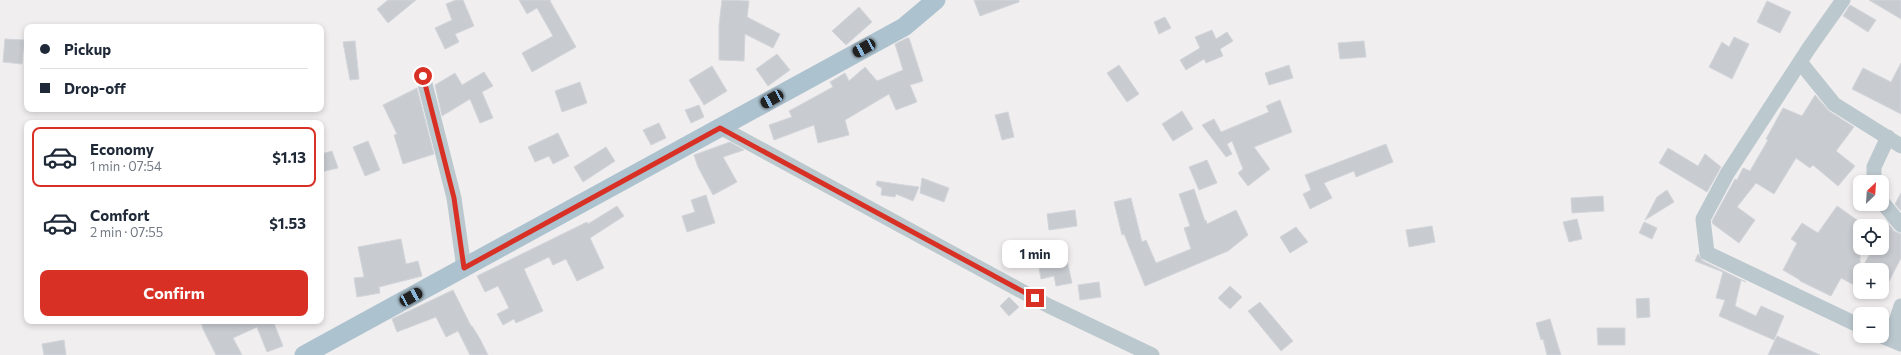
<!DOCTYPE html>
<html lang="en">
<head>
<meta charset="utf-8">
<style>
  body { margin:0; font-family:Commissioner,sans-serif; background:#f2f2f3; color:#1f2937; height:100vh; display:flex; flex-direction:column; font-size:15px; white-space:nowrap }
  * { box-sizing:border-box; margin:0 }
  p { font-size:13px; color:#747a83 }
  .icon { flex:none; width:22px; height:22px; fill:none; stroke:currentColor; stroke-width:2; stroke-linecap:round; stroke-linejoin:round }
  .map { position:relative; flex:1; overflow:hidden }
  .drawer { position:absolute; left:24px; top:120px; width:300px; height:204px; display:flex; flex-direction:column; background:#fff; border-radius:8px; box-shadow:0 2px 6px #0003 }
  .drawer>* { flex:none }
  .guide { position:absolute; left:24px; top:24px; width:300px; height:88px; border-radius:8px; box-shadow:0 2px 6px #0003; display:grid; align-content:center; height:88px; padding:0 16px; background:#fff }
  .needle { width:26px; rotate:25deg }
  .controls { position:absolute; left:1853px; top:175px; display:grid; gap:8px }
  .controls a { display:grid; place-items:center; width:36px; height:36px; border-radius:8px; background:#fff; box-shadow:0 2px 6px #0003; font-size:20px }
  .end { position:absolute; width:18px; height:18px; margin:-9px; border:5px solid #d93025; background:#fff; box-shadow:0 0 0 2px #fff }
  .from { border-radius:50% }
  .bubble { position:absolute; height:28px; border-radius:8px; background:#fff; box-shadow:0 2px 6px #0003; font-size:13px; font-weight:700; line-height:28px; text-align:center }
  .car { position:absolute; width:12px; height:24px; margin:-12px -6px; border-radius:5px; box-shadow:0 0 3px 1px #0007; background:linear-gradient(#222 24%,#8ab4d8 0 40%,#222 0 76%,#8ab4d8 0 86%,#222 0) }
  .guide b { display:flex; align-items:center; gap:14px; height:38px; font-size:15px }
  .guide b+b { border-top:1px solid #e0e1e3 }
  .guide i { width:10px; height:10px; background:#1f2937 }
  ul { padding:7px 0 0; list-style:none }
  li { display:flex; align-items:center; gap:12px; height:60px; margin:0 8px 6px; padding:0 8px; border:2px solid transparent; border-radius:8px }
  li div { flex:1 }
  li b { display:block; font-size:15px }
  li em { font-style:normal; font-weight:700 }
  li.selected { border-color:#d93025 }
  li>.icon { width:36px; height:36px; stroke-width:1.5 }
  .cta { display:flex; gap:8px; margin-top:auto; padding:8px 16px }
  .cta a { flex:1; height:46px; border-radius:8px; background:#d93025; color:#fff; font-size:16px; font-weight:700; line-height:46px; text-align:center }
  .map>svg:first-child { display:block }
</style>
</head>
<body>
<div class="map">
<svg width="1901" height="355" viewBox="0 0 1901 355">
  <rect width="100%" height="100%" fill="#f1eeef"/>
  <path fill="#c8ccd1" stroke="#d2d5da" d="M 388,0 L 416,0 L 388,23 L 377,9 Z
    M 456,0 L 463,0 L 474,26 L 455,34 L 459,42 L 445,49 L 435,28 L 452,20 L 446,4 Z
    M 519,0 L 551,0 L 550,1 L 576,47 L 532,72 L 522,53 L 553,36 L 537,8 L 527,14 Z
    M 722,0 L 749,1 L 747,17 L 780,34 L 773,48 L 745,34 L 744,61 L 719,60 L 719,25 Z
    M 974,0 L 1019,0 L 1019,2 L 980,16 Z
    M 1869,0 L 1901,0 L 1901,19 Z
    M 1767,1 L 1791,12 L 1780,33 L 1757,22 Z
    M 1850,5 L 1876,20 L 1868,32 L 1843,16 Z
    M 859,7 L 872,22 L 846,45 L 832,31 Z
    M 1165,17 L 1171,28 L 1159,34 L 1154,22 Z
    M 1212,30 L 1216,39 L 1227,32 L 1233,41 L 1220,49 L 1223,56 L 1206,63 L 1204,59 L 1186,70 L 1180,60 L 1200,48 L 1195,37 Z
    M 1734,37 L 1749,44 L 1732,79 L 1709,67 L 1722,42 L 1729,47 Z
    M 907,38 L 909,38 L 923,81 L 910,85 L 917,102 L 896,110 L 889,94 L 845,120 L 849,135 L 818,143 L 814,125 L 774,140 L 769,125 L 792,117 L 789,111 L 833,87 L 830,82 L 845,73 L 849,81 L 865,67 L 877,81 L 903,70 L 895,44 Z
    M 5,39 L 24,40 L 22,64 L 3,62 Z
    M 355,41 L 359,79 L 350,80 L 343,42 Z
    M 1364,41 L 1366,57 L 1340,59 L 1338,43 Z
    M 777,54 L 790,70 L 768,86 L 756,69 Z
    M 1901,63 L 1901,114 L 1852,89 L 1863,68 L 1891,82 Z
    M 1119,65 L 1139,94 L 1127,102 L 1107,73 Z
    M 1289,65 L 1293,78 L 1269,85 L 1265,73 Z
    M 712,66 L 727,91 L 704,105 L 689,80 Z
    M 484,72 L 493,86 L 482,92 L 493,118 L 480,123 L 470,99 L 442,116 L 435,85 L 455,73 L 462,85 Z
    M 580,82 L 587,103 L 562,112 L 555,91 Z
    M 417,88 L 434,154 L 403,164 L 394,135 L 397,134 L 383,105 Z
    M 1815,95 L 1829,111 L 1854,127 L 1836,151 L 1855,166 L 1838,186 L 1813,165 L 1810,168 L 1796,158 L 1774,194 L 1756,183 L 1737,207 L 1755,220 L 1739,243 L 1713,224 L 1712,221 L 1735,179 L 1737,180 L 1743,168 L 1750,171 L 1768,140 L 1766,139 L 1783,108 L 1802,116 Z
    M 1280,100 L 1292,132 L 1254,147 L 1270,169 L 1248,186 L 1238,173 L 1243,169 L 1232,141 L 1227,144 L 1232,154 L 1226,157 L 1202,125 L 1214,119 L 1221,132 L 1269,112 L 1266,106 Z
    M 699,105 L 704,117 L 691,123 L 685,110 Z
    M 1182,111 L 1193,129 L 1173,141 L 1162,124 Z
    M 1008,112 L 1014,137 L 1002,140 L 995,115 Z
    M 659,123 L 666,138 L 651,145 L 643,130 Z
    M 558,133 L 569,156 L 553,164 L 549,156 L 535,162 L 528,147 Z
    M 368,141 L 380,170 L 365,176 L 353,147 Z
    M 730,142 L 744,150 L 723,157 L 737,182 L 713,195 L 698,167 L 694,155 Z
    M 1386,144 L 1393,162 L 1356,177 L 1354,171 L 1324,183 L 1332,198 L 1310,209 L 1303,194 L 1311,190 L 1305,175 Z
    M 606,147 L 615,161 L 583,182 L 574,167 Z
    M 1668,148 L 1698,166 L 1705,154 L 1721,167 L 1707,192 L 1659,163 Z
    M 332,151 L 338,168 L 321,172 L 321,154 Z
    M 1207,160 L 1217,183 L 1199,190 L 1189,167 Z
    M 922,178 L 949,188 L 944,202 L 920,193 Z
    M 877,181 L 897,184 L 919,187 L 913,201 L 896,194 L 895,197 L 881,195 L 882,188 L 876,185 Z
    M 1194,189 L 1205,221 L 1206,220 L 1207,224 L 1236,210 L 1248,235 L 1228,251 L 1145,286 L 1124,234 L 1122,235 L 1114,202 L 1131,198 L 1142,242 L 1146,240 L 1156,263 L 1191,249 L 1184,228 L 1190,226 L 1179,194 Z
    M 1667,190 L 1674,202 L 1645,220 L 1657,197 Z
    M 1901,193 L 1901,211 L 1895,204 Z
    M 706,195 L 715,223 L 687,232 L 682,216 L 695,212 L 691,200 Z
    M 1603,196 L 1604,211 L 1572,213 L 1571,198 Z
    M 617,206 L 624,216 L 590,238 L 604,268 L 577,281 L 566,259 L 553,265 L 549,257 L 524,269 L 543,311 L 516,323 L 514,319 L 503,325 L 497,314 L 509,308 L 498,286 L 485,292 L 477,276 L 587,222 L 588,224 Z
    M 1837,206 L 1860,222 L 1860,288 L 1841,278 L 1831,296 L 1800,281 L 1800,280 L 1783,270 L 1797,243 L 1791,239 L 1802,223 L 1818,233 Z
    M 1075,210 L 1077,226 L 1049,230 L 1047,214 Z
    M 1577,219 L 1582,239 L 1569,242 L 1563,222 Z
    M 1886,221 L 1894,231 L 1901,234 L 1901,258 L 1880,299 L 1868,292 L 1882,292 L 1882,270 L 1861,270 L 1873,248 L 1882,248 L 1890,228 L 1884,225 Z
    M 1644,222 L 1657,228 L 1652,239 L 1639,233 Z
    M 1432,226 L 1435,242 L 1409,247 L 1406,230 Z
    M 1296,227 L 1308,242 L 1290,253 L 1280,237 Z
    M 401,239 L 406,264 L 418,261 L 422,276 L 379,287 L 380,293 L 357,297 L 354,278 L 364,277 L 358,247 Z
    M 1698,254 L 1703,261 L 1746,282 L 1741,280 L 1735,306 L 1756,316 L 1761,306 L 1784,316 L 1774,340 L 1719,316 L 1725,300 L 1716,298 L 1723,272 L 1695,261 Z
    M 1066,256 L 1072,283 L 1056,286 L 1054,276 L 1041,279 L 1038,262 Z
    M 1099,282 L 1101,297 L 1080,300 L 1078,285 Z
    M 1230,286 L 1242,297 L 1230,309 L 1218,298 Z
    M 453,290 L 471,326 L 472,326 L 480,339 L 488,355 L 470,355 L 458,331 L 446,337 L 436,317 L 397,332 L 392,319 Z
    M 1009,297 L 1019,307 L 1009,316 L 1000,306 Z
    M 1649,298 L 1650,317 L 1637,318 L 1636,299 Z
    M 1260,302 L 1293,341 L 1281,351 L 1248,311 Z
    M 1550,319 L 1556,339 L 1561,355 L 1547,355 L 1543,339 L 1541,340 L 1536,323 Z
    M 201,321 L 273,321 L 283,346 L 267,352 L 257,327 L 233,338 L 242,355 L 216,355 L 203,329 Z
    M 1597,328 L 1625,328 L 1625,345 L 1598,345 Z
    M 1777,336 L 1820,355 L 1768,355 Z
    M 64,340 L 66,355 L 44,355 L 42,344 Z"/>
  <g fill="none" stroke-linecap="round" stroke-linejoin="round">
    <path stroke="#bbc8ce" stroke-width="15" d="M 1843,0 L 1809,48 L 1727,174 L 1703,219 L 1707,253 L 1860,326
      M 1800,62 L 1834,104 L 1901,146
      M 423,76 L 454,198 L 464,268
      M 720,127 L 1049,306 L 1152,355
      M 1874,182 L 1874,167 L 1888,137
      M 1882,202 L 1901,225
      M 1901,306 L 1894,328 L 1901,341
      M 1882,336 L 1901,344"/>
    <path stroke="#acc2cf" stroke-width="19" d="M 304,355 L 904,27 L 936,0"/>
  </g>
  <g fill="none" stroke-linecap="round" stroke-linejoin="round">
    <path stroke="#d93025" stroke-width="5" d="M 423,76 L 454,198 L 464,268 L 720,128 L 1035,298"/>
  </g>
</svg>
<div class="controls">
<a><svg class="needle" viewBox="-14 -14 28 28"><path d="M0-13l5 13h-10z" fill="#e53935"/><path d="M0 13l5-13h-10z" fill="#747a83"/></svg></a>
<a><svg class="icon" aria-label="locate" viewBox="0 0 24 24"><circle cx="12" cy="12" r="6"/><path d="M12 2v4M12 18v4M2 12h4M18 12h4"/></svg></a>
<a>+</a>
<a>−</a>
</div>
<i class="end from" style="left:423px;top:76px"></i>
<i class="end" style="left:1035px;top:298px"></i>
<div class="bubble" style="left:1002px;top:240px;width:66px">1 min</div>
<i class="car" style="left:864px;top:48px;rotate:241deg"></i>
<i class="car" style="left:772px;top:99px;rotate:241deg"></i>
<i class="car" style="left:411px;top:297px;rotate:61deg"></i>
<div class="guide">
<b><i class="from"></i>Pickup</b>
<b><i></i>Drop-off</b>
</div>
<section class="drawer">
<ul>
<li class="selected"><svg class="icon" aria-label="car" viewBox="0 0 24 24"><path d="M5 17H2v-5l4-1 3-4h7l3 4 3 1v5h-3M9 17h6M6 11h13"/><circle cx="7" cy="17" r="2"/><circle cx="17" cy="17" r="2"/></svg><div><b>Economy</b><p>1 min · 07:54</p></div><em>$1.13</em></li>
<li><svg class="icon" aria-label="car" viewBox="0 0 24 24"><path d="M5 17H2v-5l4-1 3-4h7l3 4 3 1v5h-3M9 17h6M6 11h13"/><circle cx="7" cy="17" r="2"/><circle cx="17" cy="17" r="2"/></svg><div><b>Comfort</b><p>2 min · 07:55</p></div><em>$1.53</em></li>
</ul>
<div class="cta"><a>Confirm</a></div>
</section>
</div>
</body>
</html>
